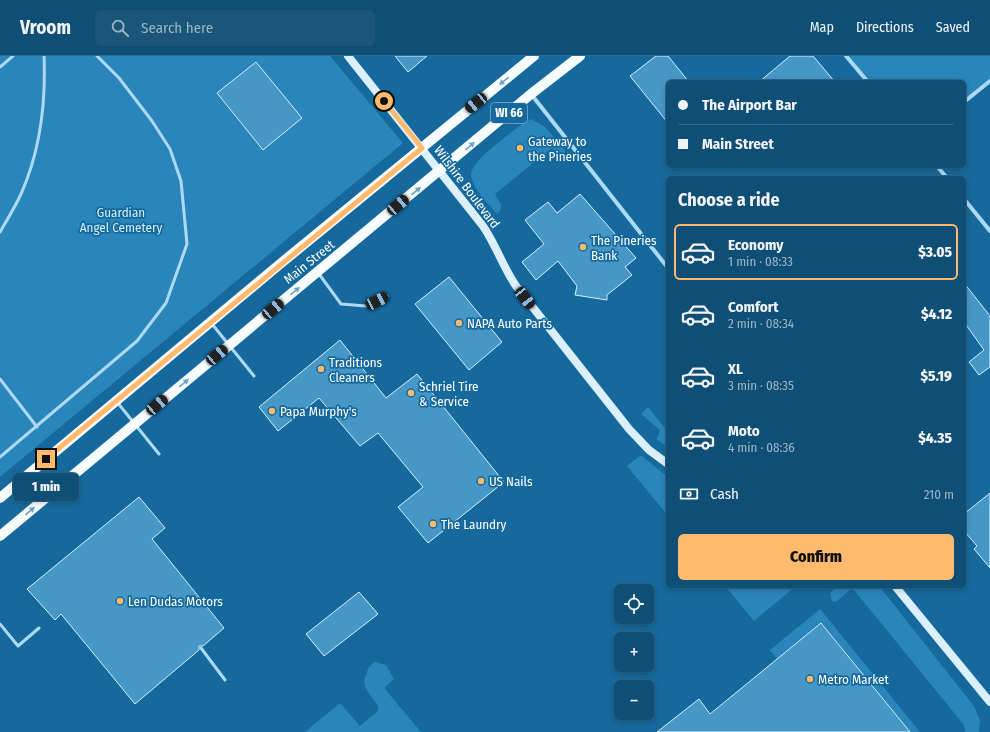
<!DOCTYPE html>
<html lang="en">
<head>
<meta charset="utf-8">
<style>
  body { margin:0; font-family:"Fira Sans Condensed",sans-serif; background:#19567a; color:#f1f3f6; height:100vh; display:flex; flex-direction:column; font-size:15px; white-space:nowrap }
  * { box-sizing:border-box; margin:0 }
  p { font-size:13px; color:#9cb5c5 }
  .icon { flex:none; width:22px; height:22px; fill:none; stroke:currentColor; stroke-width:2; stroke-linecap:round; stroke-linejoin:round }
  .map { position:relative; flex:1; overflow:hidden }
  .panel { position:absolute; left:666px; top:120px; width:300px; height:412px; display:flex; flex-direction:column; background:#104f75; border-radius:6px; box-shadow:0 2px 6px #0003,0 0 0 1px #306687 }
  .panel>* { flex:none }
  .top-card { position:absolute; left:666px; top:24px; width:300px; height:88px; border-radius:6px; box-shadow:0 2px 6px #0003,0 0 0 1px #306687; display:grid; align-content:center; height:88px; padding:0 12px; background:#104f75 }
  .controls { position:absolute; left:614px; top:528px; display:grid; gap:8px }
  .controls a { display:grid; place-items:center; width:40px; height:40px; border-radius:6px; background:#104f75; box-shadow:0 2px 6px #0003,0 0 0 1px #306687; font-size:20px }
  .end { position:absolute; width:18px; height:18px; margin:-9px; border:5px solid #ffba6d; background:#111; box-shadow:0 0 0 2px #111 }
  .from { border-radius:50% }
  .bubble { position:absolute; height:28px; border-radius:6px; background:#104f75; box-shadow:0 2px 6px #0003,0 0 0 1px #306687; font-size:13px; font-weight:800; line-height:28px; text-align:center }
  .car { position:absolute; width:12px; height:24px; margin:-12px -6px; border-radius:5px; box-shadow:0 0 3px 1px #0007; background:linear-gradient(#222 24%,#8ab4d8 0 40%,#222 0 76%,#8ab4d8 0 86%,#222 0) }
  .top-card b { display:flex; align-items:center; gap:14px; height:38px; font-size:15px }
  .top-card b+b { border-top:1px solid #306687 }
  .top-card i { width:10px; height:10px; background:#f1f3f6 }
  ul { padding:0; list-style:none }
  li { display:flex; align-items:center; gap:12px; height:56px; margin:0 8px 6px; padding:0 4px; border:2px solid transparent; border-radius:6px }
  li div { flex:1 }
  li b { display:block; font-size:15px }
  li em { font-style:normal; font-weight:800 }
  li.selected { border-color:#ffba6d }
  li>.icon { width:36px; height:36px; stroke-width:1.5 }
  h2 { padding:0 12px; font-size:18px; line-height:48px }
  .pay { display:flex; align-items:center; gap:10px; height:44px; padding:0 12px; font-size:15px }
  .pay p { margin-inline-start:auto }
  .button { display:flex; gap:8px; margin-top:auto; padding:8px 12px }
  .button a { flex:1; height:46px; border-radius:6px; background:#ffba6d; color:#111; font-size:16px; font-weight:800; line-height:46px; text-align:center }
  header { display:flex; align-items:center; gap:24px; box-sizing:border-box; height:56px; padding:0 20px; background:#104f75; border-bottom:1px solid #306687 }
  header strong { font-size:19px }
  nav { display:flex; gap:22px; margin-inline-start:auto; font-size:14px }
  .search { width:280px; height:36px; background:#19567a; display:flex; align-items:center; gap:10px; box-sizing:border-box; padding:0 14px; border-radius:6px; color:#9cb5c5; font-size:15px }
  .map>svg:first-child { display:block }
</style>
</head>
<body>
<header>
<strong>Vroom</strong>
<div class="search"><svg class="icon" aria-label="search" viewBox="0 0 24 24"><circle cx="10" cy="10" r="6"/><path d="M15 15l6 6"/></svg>Search here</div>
<nav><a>Map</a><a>Directions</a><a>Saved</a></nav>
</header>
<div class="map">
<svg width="990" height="676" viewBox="0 0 990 676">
  <rect width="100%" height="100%" fill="#15699c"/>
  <path fill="#2985ba" d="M 0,0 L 330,0 L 403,87 L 0,421 Z
    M 846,0 L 990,0 L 990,25 L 964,46 L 964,26 L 868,26 Z
    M 531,63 L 545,71 L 564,93 L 565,97 L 562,104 L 552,92 L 495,138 L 501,149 L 501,154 L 497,158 C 488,147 473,134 471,119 C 470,105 513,75 525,66 Z
    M 648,351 L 668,376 L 668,391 L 657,384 L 660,374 L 641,358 Z
    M 640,400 L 642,400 L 668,421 L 668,460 L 627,410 Z
    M 725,530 L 796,530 L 754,565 Z
    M 837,530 L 879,530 L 974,650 L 980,664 L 979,676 L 965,676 L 964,669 L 854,534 L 851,533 L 836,546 L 832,545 L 830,537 Z
    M 820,553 L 920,676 L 910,676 L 822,567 L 777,603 L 770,594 Z
    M 375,606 L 386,609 L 394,623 L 385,631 L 385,633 L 421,676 L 305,676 L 340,647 L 360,670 L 378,655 L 378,650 C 371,638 359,631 367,616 C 368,612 371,608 375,606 Z"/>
  <path fill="#4797c6" stroke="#d4eefd" d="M 395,0 L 427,0 L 408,16 Z
    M 656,0 L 668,0 L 689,26 L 668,26 L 668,67 L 630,20 Z
    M 790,0 L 813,0 L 835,26 L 759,26 Z
    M 256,6 L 302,62 L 263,94 L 217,37 Z
    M 580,138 L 636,202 L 625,211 L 632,219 L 607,239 L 607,244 L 575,239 L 577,230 L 558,205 L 536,224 L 522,206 L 544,188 L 525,164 L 548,146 L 557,157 Z
    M 449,221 L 502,286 L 469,314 L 415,248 Z
    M 964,227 L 990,260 L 990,311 L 979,319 L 969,306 L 984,294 L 964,266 Z
    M 340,284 L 386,342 L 417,318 L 504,426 L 428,487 L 398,451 L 423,431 L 378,377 L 360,390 L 319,342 L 278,375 L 259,351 Z
    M 990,437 L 990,512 L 974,493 L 977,490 L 964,475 L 964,458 Z
    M 139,441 L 165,472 L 152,483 L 224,572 L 203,590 L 199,590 L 199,594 L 135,648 L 61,558 L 55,564 L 27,533 Z
    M 359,536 L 378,558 L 324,600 L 306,578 Z
    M 821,567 L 910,676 L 657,676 L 699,643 L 710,658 Z"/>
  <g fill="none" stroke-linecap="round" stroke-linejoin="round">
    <path stroke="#acd9f3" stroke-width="3" d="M 0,11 L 13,0
      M 0,176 C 7,164 15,151 21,138 C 40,95 46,47 44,0
      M 319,218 L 341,248 L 366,250 L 387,240
      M 212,268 L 254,320
      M 0,323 L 37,371
      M 117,346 L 159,398
      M 0,401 L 137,285 L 166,247 L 187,188 L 181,125 L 170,93 L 152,65 L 119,22 L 97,0
      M 0,568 L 18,590 L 39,572
      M 201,592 L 225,624"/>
    <path stroke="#acd9f3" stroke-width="4" d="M 846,0 L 868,26
      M 531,38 L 668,212
      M 964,46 L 990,25
      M 937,110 L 947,122
      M 964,143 L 990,175"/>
    <path stroke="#dbf0fc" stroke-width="8" d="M 348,0 L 483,170 C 496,189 503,211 516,230 L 629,373 L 649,394 L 668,408
      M 895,530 L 990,646"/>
    <path stroke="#f7fcff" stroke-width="10" d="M 0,442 L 280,208 L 534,0
      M 0,480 L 531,38 L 580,0"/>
  </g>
  <defs><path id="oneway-solid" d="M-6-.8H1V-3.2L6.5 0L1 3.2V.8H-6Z"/></defs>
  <g fill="#6fa4c4">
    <use href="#oneway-solid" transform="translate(504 25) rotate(141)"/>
    <use href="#oneway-solid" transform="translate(470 90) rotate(-40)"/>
    <use href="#oneway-solid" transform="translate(416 135) rotate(-40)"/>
    <use href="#oneway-solid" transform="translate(295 235) rotate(-39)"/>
    <use href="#oneway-solid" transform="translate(184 327) rotate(-40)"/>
    <use href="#oneway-solid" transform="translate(30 455) rotate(-40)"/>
  </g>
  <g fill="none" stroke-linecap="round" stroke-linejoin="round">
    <path stroke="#ffba6d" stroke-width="5" d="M 46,403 L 422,92 L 384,45"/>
  </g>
  <g fill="#ffba6d" stroke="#15699c" stroke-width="1.5">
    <circle cx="520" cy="92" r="4"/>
    <circle cx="583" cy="191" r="4"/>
    <circle cx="459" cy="267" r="4"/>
    <circle cx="321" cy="313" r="4"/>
    <circle cx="411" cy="337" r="4"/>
    <circle cx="272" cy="355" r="4"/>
    <circle cx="481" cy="425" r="4"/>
    <circle cx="433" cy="468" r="4"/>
    <circle cx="120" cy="545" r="4"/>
    <circle cx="810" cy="623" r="4"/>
  </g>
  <g text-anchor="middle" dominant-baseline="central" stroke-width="3.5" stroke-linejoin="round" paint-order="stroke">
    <rect fill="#15699c" stroke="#b9d2e1" stroke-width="1" x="491" y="47" width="36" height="20" rx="3"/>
    <g font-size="12" font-weight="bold" fill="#fff">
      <text x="509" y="57">WI 66</text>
    </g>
    <g font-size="13" fill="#fff" stroke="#15699c" text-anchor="start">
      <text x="528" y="85">Gateway to<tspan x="528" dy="15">the Pineries</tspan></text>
      <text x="591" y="184">The Pineries<tspan x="591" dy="15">Bank</tspan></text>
      <text x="467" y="267">NAPA Auto Parts</text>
      <text x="329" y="306">Traditions<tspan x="329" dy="15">Cleaners</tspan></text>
      <text x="419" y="330">Schriel Tire<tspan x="419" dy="15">&amp; Service</tspan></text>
      <text x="280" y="355">Papa Murphy's</text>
      <text x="489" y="425">US Nails</text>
      <text x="441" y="468">The Laundry</text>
      <text x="128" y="545">Len Dudas Motors</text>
      <text x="818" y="623">Metro Market</text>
    </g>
    <g font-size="13" fill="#fff" stroke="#15699c">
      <text transform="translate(467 131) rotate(53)">Wilshire Boulevard</text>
      <text transform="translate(309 206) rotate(-39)">Main Street</text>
    </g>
    <g font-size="13" fill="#d4eefd" stroke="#15699c">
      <text x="121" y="156">Guardian<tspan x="121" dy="15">Angel Cemetery</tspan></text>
    </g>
  </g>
</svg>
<div class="controls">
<a><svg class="icon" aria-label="locate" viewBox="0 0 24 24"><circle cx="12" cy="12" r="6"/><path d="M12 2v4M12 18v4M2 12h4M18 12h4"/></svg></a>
<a>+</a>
<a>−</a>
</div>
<i class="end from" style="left:384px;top:45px"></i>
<i class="end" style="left:46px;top:403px"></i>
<div class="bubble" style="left:13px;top:417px;width:66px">1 min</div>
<i class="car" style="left:476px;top:47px;rotate:231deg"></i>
<i class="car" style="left:398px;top:149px;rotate:50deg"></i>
<i class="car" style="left:525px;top:242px;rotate:142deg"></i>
<i class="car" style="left:377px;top:245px;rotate:63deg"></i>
<i class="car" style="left:273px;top:253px;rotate:50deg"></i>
<i class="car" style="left:217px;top:299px;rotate:50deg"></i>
<i class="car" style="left:157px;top:349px;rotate:50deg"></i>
<div class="top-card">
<b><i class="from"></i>The Airport Bar</b>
<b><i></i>Main Street</b>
</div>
<section class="panel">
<h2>Choose a ride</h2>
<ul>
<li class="selected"><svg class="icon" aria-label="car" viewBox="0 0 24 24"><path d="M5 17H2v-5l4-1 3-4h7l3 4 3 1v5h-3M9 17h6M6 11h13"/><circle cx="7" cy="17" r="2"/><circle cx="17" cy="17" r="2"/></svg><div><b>Economy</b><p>1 min · 08:33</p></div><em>$3.05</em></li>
<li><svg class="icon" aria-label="car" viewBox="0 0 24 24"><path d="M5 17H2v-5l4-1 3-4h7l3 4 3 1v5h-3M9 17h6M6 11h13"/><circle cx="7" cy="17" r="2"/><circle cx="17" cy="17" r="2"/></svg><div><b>Comfort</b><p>2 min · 08:34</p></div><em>$4.12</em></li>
<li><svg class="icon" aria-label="car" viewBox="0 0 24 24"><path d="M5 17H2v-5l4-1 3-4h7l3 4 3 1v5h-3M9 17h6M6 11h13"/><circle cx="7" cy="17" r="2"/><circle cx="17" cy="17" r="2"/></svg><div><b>XL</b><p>3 min · 08:35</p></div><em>$5.19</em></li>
<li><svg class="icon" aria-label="car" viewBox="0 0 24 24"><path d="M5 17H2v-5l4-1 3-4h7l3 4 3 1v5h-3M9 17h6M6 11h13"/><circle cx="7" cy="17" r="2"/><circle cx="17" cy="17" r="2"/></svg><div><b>Moto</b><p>4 min · 08:36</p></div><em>$4.35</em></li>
</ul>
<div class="pay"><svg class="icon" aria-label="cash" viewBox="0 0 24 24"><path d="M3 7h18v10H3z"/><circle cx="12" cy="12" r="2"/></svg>Cash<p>210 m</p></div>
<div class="button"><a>Confirm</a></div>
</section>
</div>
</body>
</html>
